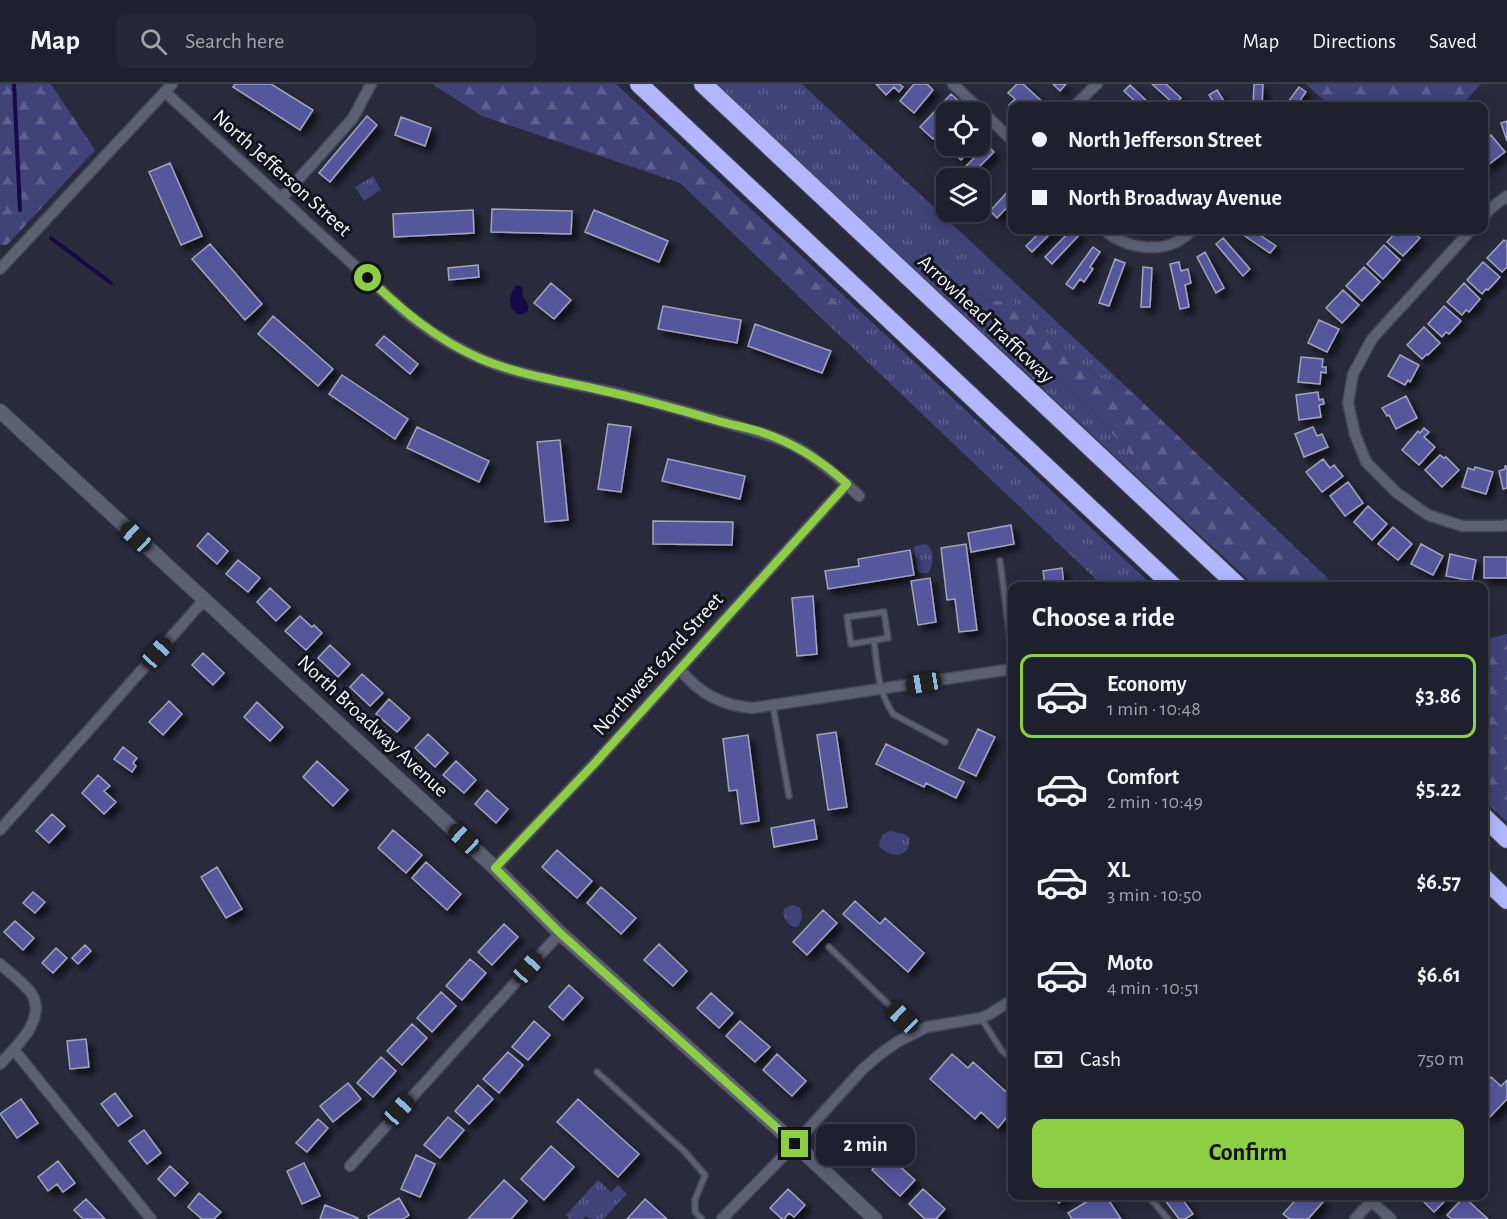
<!DOCTYPE html>
<html lang="en">
<head>
<meta charset="utf-8">
<style>
  body { margin:0; font-family:"Alegreya Sans",sans-serif; background:#272835; color:#f1f3f6; height:100vh; display:flex; flex-direction:column; font-size:22px; white-space:nowrap }
  * { box-sizing:border-box; margin:0 }
  p { font-size:20px; color:#a1a3aa }
  .icon { flex:none; width:33px; height:33px; fill:none; stroke:currentColor; stroke-width:2; stroke-linecap:round; stroke-linejoin:round }
  .map { position:relative; flex:1; overflow:hidden }
  .panel { position:absolute; left:1008px; top:498px; width:480px; height:618px; display:flex; flex-direction:column; background:#1f202d; border-radius:12px; box-shadow:0 3px 15px #0003,0 0 0 2px #3c3e49 }
  .panel>* { flex:none }
  .hud { position:absolute; left:1008px; top:18px; width:480px; height:132px; border-radius:12px; box-shadow:0 3px 15px #0003,0 0 0 2px #3c3e49; display:grid; align-content:center; height:132px; padding:0 24px; background:#1f202d }
  .tools { position:absolute; left:936px; top:18px; display:grid; gap:12px }
  .tools a { display:grid; place-items:center; width:54px; height:54px; border-radius:12px; background:#1f202d; box-shadow:0 3px 15px #0003,0 0 0 2px #3c3e49; font-size:30px }
  .end { position:absolute; width:27px; height:27px; margin:-14px; border:8px solid #8ece43; background:#111; box-shadow:0 0 0 3px #111 }
  .from { border-radius:50% }
  .bubble { position:absolute; height:42px; border-radius:12px; background:#1f202d; box-shadow:0 3px 15px #0003,0 0 0 2px #3c3e49; font-size:20px; font-weight:600; line-height:42px; text-align:center }
  .car { position:absolute; width:18px; height:36px; margin:-18px -9px; border-radius:8px; box-shadow:0 0 4px 2px #0007; background:linear-gradient(#222 24%,#8ab4d8 0 40%,#222 0 76%,#8ab4d8 0 86%,#222 0) }
  .hud b { display:flex; align-items:center; gap:21px; height:57px; font-size:22px }
  .hud b+b { border-top:2px solid #3c3e49 }
  .hud i { width:15px; height:15px; background:#f1f3f6 }
  ul { padding:0; list-style:none }
  li { display:flex; align-items:center; gap:18px; height:84px; margin:0 12px 9px; padding:0 12px; border:3px solid transparent; border-radius:12px }
  li div { flex:1 }
  li b { display:block; font-size:22px }
  li em { font-style:normal; font-weight:600 }
  li.on { border-color:#8ece43 }
  li>.icon { width:54px; height:54px; stroke-width:1.5 }
  h2 { padding:0 24px; font-size:27px; line-height:72px }
  .pay { display:flex; align-items:center; gap:15px; height:66px; padding:0 24px; font-size:22px }
  .pay p { margin-inline-start:auto }
  .button { display:flex; gap:12px; margin-top:auto; padding:12px 24px }
  .button a { flex:1; height:69px; border-radius:12px; background:#8ece43; color:#111; font-size:24px; font-weight:600; line-height:69px; text-align:center }
  header { display:flex; align-items:center; gap:36px; box-sizing:border-box; height:84px; padding:0 30px; background:#1f202d; border-bottom:2px solid #3c3e49 }
  header strong { font-size:28px }
  nav { display:flex; gap:33px; margin-inline-start:auto; font-size:21px }
  .search { width:420px; height:54px; background:#272835; display:flex; align-items:center; gap:15px; box-sizing:border-box; padding:0 21px; border-radius:12px; color:#a1a3aa; font-size:22px }
  .map>svg:first-child { display:block }
</style>
</head>
<body>
<header>
<strong>Map</strong>
<div class="search"><svg class="icon" aria-label="search" viewBox="0 0 24 24"><circle cx="10" cy="10" r="6"/><path d="M15 15l6 6"/></svg>Search here</div>
<nav><a>Map</a><a>Directions</a><a>Saved</a></nav>
</header>
<div class="map">
<svg width="1507" height="1135" viewBox="0 0 1507 1135">
  <defs>
    <pattern id="grass-tufts" width="24" height="20" patternUnits="userSpaceOnUse" patternTransform="scale(1.5)"><rect width="24" height="20" fill="#414277"/><path d="M3 7l-1-3M5 7V3M7 7l1-3M15 17l-1-3M17 17v-4M19 17l1-3" fill="none" stroke="#5d5e8b"/></pattern>
    <pattern id="forest-firs" width="22" height="20" patternUnits="userSpaceOnUse" patternTransform="scale(1.5)"><rect width="22" height="20" fill="#414277"/><path d="M5 1l3.5 6h-7zM16 11l3.5 6h-7z" fill="#5d5e8b"/></pattern>
    <filter id="shadow"><feDropShadow dx="5.5" dy="5.5" stdDeviation="3" flood-color="#0009"/></filter>
  </defs>
  <rect width="100%" height="100%" fill="#292a3c"/>
  <path fill="url(#grass-tufts)" d="M 716,0 L 802,0 L 1133,309 L 1097,292 L 1069,272 L 1040,241 L 1012,217 L 992,217 L 957,200 L 953,211 L 1032,288 L 1047,288 L 1088,322 L 1136,377 L 1147,402 Z
    M 373,92 L 381,106 L 364,117 L 355,103 Z
    M 777,149 L 1153,502 L 1103,502 L 836,248 L 845,225 L 779,164 Z
    M 926,460 C 935,466 934,480 928,489 L 920,489 L 917,486 L 914,465 L 915,462 Z
    M 890,747 L 905,750 L 909,753 C 913,774 889,775 879,762 L 880,757 L 883,750 Z
    M 792,821 L 799,823 C 804,829 802,838 797,843 C 789,844 785,836 783,829 L 784,825 Z
    M 598,1096 L 611,1108 L 618,1101 L 627,1110 L 603,1135 L 590,1135 L 586,1132 L 583,1135 L 570,1135 L 566,1131 Z"/>
  <path fill="url(#forest-firs)" d="M 0,0 L 51,0 L 95,66 L 7,161 L 0,161 Z
    M 432,0 L 616,0 L 777,149 L 779,164 L 845,225 L 836,248 L 680,99 L 482,32 Z
    M 1306,0 L 1481,0 L 1461,22 L 1330,22 Z
    M 957,200 L 992,217 L 1012,217 L 1040,241 L 1069,272 L 1097,292 L 1133,309 L 1336,502 L 1255,502 L 1147,402 L 1136,377 L 1088,322 L 1047,288 L 1032,288 L 953,211 Z
    M 1507,550 L 1507,738 L 1484,716 L 1484,556 Z"/>
  <path fill="#150949" d="M 517,201 L 522,203 C 523,207 522,211 524,214 C 527,220 530,221 527,228 L 520,231 C 507,227 508,209 517,201 Z"/>
  <g fill="none" stroke-linecap="round" stroke-linejoin="round">
    <path stroke="#150949" stroke-width="4" d="M 14,0 L 20,126
      M 51,154 L 111,199"/>
  </g>
  <path fill="#56579d" stroke="#a2a4ba" stroke-width="1.5" filter="url(#shadow)" d="M 235,0 L 271,0 L 313,26 L 300,46 L 233,3 Z
    M 876,0 L 899,0 L 903,3 L 899,8 L 894,3 L 886,11 Z
    M 914,0 L 927,0 L 933,6 L 914,29 L 900,17 Z
    M 1017,0 L 1023,0 L 1047,22 L 1012,22 L 1012,24 L 1009,21 L 1015,15 L 1008,9 Z
    M 1053,0 L 1066,0 L 1060,7 Z
    M 1152,0 L 1166,0 L 1181,14 L 1175,21 Z
    M 1254,0 L 1263,0 L 1262,22 L 1253,22 Z
    M 1130,1 L 1152,22 L 1140,22 L 1124,7 Z
    M 1299,3 L 1306,8 L 1296,22 L 1285,22 Z
    M 1217,6 L 1227,22 L 1216,22 L 1209,11 Z
    M 951,10 L 963,21 L 955,28 L 946,28 L 946,49 L 943,53 L 938,49 L 933,55 L 920,43 Z
    M 1113,17 L 1119,22 L 1107,22 Z
    M 367,32 L 377,41 L 330,98 L 319,89 Z
    M 401,33 L 431,44 L 425,62 L 395,51 Z
    M 1507,37 L 1507,57 L 1501,39 Z
    M 1491,51 L 1505,68 L 1484,84 L 1484,57 Z
    M 987,61 L 994,68 L 968,94 L 964,94 L 959,89 Z
    M 949,62 L 975,62 L 961,76 L 948,64 Z
    M 170,79 L 202,152 L 181,161 L 149,88 Z
    M 1012,103 L 1012,118 L 997,134 L 990,127 Z
    M 492,125 L 572,127 L 571,150 L 491,148 Z
    M 473,126 L 474,149 L 394,153 L 393,130 Z
    M 594,126 L 668,157 L 659,178 L 585,148 Z
    M 1042,146 L 1059,146 L 1053,151 L 1051,149 L 1032,168 L 1026,162 Z
    M 1071,146 L 1075,146 L 1080,150 L 1052,180 L 1045,173 Z
    M 1236,146 L 1252,146 L 1276,162 L 1270,169 Z
    M 1398,146 L 1410,146 L 1420,154 L 1403,172 L 1387,158 Z
    M 1223,154 L 1250,185 L 1243,192 L 1216,160 Z
    M 1504,156 L 1507,158 L 1507,183 L 1502,188 L 1487,174 Z
    M 210,160 L 262,220 L 245,236 L 192,175 Z
    M 1384,161 L 1400,176 L 1383,195 L 1367,180 Z
    M 1093,163 L 1100,168 L 1090,183 L 1093,185 L 1084,198 L 1080,195 L 1073,205 L 1066,200 Z
    M 1205,168 L 1224,204 L 1216,209 L 1197,173 Z
    M 1115,175 L 1125,179 L 1109,222 L 1099,219 Z
    M 1179,178 L 1181,187 L 1188,185 L 1191,199 L 1185,201 L 1189,223 L 1180,225 L 1170,180 Z
    M 1483,178 L 1500,193 L 1488,206 L 1486,205 L 1482,210 L 1467,196 Z
    M 478,181 L 479,193 L 449,196 L 448,184 Z
    M 1143,183 L 1152,184 L 1150,223 L 1141,223 Z
    M 1364,183 L 1380,198 L 1362,217 L 1346,202 Z
    M 551,199 L 571,216 L 554,235 L 534,219 Z
    M 1464,199 L 1480,215 L 1469,228 L 1466,226 L 1462,231 L 1447,218 Z
    M 1343,206 L 1359,221 L 1342,239 L 1326,224 Z
    M 663,222 L 741,236 L 737,259 L 658,245 Z
    M 1444,222 L 1461,237 L 1449,250 L 1446,248 L 1442,253 L 1428,240 Z
    M 273,232 L 333,285 L 318,302 L 258,250 Z
    M 1319,236 L 1339,245 L 1327,268 L 1308,259 Z
    M 755,240 L 831,267 L 822,289 L 748,262 Z
    M 1424,243 L 1440,259 L 1428,271 L 1427,270 L 1422,275 L 1407,261 Z
    M 384,252 L 418,280 L 410,290 L 376,261 Z
    M 1400,271 L 1419,281 L 1410,298 L 1408,296 L 1405,301 L 1388,292 Z
    M 1301,273 L 1323,275 L 1322,283 L 1326,283 L 1326,289 L 1321,288 L 1320,300 L 1298,298 Z
    M 342,291 L 408,335 L 395,355 L 329,310 Z
    M 1318,308 L 1319,316 L 1323,315 L 1324,320 L 1319,321 L 1321,333 L 1299,336 L 1296,311 Z
    M 1406,312 L 1417,334 L 1396,345 L 1389,331 L 1387,332 L 1382,324 Z
    M 608,340 L 631,343 L 621,408 L 598,405 Z
    M 417,343 L 489,377 L 479,398 L 407,364 Z
    M 1313,343 L 1317,352 L 1322,350 L 1328,363 L 1304,373 L 1295,350 Z
    M 1424,344 L 1429,348 L 1424,353 L 1435,363 L 1419,381 L 1402,366 L 1418,347 L 1420,349 Z
    M 560,356 L 568,436 L 545,438 L 537,358 Z
    M 1440,371 L 1444,374 L 1446,373 L 1459,386 L 1442,403 L 1425,386 Z
    M 668,375 L 745,392 L 740,415 L 662,397 Z
    M 1323,375 L 1330,384 L 1334,381 L 1343,392 L 1322,408 L 1306,388 Z
    M 1505,382 L 1507,382 L 1507,404 L 1503,405 L 1499,387 L 1505,385 Z
    M 1475,383 L 1493,388 L 1486,410 L 1462,403 L 1468,384 L 1474,386 Z
    M 1348,398 L 1363,419 L 1345,432 L 1330,412 Z
    M 1368,422 L 1387,440 L 1372,456 L 1354,438 Z
    M 653,437 L 733,438 L 732,461 L 653,460 Z
    M 1011,441 L 1014,460 L 971,468 L 968,449 Z
    M 1393,443 L 1412,460 L 1398,476 L 1378,460 Z
    M 208,449 L 228,467 L 217,480 L 197,462 Z
    M 966,460 L 977,546 L 959,548 L 955,515 L 947,516 L 941,464 Z
    M 1421,460 L 1443,472 L 1433,491 L 1411,480 Z
    M 910,466 L 914,491 L 828,505 L 825,487 L 859,482 L 858,475 Z
    M 1450,470 L 1476,476 L 1472,497 L 1446,492 Z
    M 1484,473 L 1507,473 L 1507,494 L 1484,494 Z
    M 238,476 L 260,494 L 248,508 L 226,490 Z
    M 1062,484 L 1064,502 L 1045,502 L 1043,487 Z
    M 930,494 L 936,538 L 918,541 L 911,497 Z
    M 270,504 L 290,523 L 276,537 L 257,518 Z
    M 813,512 L 817,570 L 797,572 L 792,514 Z
    M 300,532 L 312,543 L 314,541 L 322,549 L 306,566 L 285,547 Z
    M 330,561 L 350,580 L 338,593 L 318,574 Z
    M 203,569 L 224,589 L 213,601 L 192,581 Z
    M 362,590 L 383,609 L 370,622 L 350,603 Z
    M 389,615 L 410,634 L 397,648 L 376,630 Z
    M 169,617 L 182,630 L 163,651 L 149,638 Z
    M 257,618 L 283,643 L 270,657 L 244,633 Z
    M 978,645 L 995,653 L 976,692 L 959,684 Z
    M 836,648 L 847,723 L 828,726 L 817,651 Z
    M 428,650 L 448,669 L 435,683 L 415,664 Z
    M 748,651 L 759,737 L 741,740 L 737,706 L 729,707 L 723,655 Z
    M 886,660 L 964,698 L 956,714 L 926,699 L 924,703 L 876,680 Z
    M 123,663 L 137,674 L 133,679 L 136,682 L 132,688 L 114,675 Z
    M 317,677 L 348,706 L 333,722 L 303,693 Z
    M 456,677 L 476,696 L 464,709 L 443,691 Z
    M 98,691 L 110,702 L 104,707 L 116,718 L 104,730 L 82,709 Z
    M 487,706 L 508,725 L 496,739 L 475,720 Z
    M 52,730 L 65,742 L 49,759 L 36,747 Z
    M 814,736 L 817,755 L 774,763 L 771,744 Z
    M 393,746 L 422,771 L 406,789 L 378,764 Z
    M 557,766 L 592,797 L 577,814 L 542,783 Z
    M 426,778 L 461,810 L 447,826 L 412,794 Z
    M 217,783 L 242,825 L 226,834 L 201,793 Z
    M 601,803 L 636,834 L 621,850 L 587,819 Z
    M 33,808 L 45,818 L 35,829 L 23,819 Z
    M 855,817 L 880,840 L 885,834 L 924,869 L 908,888 L 843,830 Z
    M 823,826 L 837,839 L 807,871 L 793,858 Z
    M 15,837 L 34,854 L 23,866 L 4,848 Z
    M 504,840 L 518,853 L 492,881 L 478,868 Z
    M 659,860 L 687,887 L 673,902 L 644,876 Z
    M 85,861 L 91,867 L 78,880 L 72,874 Z
    M 56,864 L 67,874 L 53,889 L 42,879 Z
    M 470,875 L 486,889 L 462,916 L 446,902 Z
    M 569,901 L 583,914 L 563,936 L 549,923 Z
    M 441,908 L 456,922 L 432,948 L 417,934 Z
    M 711,909 L 733,929 L 719,944 L 697,924 Z
    M 534,937 L 550,951 L 528,976 L 512,963 Z
    M 740,937 L 770,963 L 755,978 L 726,952 Z
    M 412,940 L 427,954 L 402,981 L 387,967 Z
    M 86,955 L 89,983 L 70,985 L 67,957 Z
    M 508,968 L 523,981 L 499,1009 L 483,995 Z
    M 777,970 L 806,997 L 792,1012 L 763,986 Z
    M 952,970 L 968,984 L 973,978 L 1012,1013 L 1012,1027 L 998,1044 L 981,1028 L 975,1035 L 930,995 Z
    M 381,973 L 396,987 L 373,1013 L 357,999 Z
    M 1484,992 L 1488,997 L 1491,993 L 1501,1002 L 1507,996 L 1507,1015 L 1489,1034 L 1484,1030 Z
    M 348,999 L 361,1015 L 333,1038 L 320,1022 Z
    M 478,1001 L 493,1015 L 469,1040 L 455,1027 Z
    M 115,1009 L 132,1032 L 118,1042 L 101,1020 Z
    M 21,1015 L 38,1039 L 17,1054 L 0,1030 Z
    M 578,1015 L 639,1070 L 618,1093 L 557,1038 Z
    M 448,1033 L 464,1046 L 440,1074 L 424,1061 Z
    M 318,1035 L 328,1044 L 307,1068 L 296,1059 Z
    M 855,1042 L 877,1062 L 863,1077 L 841,1057 Z
    M 144,1046 L 161,1069 L 147,1080 L 129,1057 Z
    M 551,1062 L 574,1083 L 544,1116 L 521,1095 Z
    M 886,1070 L 915,1096 L 900,1112 L 872,1086 Z
    M 416,1071 L 435,1080 L 420,1113 L 401,1105 Z
    M 58,1077 L 75,1099 L 63,1108 L 57,1100 L 48,1107 L 38,1093 Z
    M 304,1079 L 320,1112 L 302,1120 L 287,1087 Z
    M 170,1082 L 188,1099 L 175,1112 L 158,1095 Z
    M 504,1096 L 527,1117 L 511,1135 L 468,1135 Z
    M 788,1105 L 805,1121 L 794,1133 L 789,1129 L 784,1135 L 782,1135 L 770,1124 Z
    M 923,1105 L 945,1125 L 936,1135 L 925,1135 L 909,1120 Z
    M 199,1109 L 221,1128 L 214,1135 L 202,1135 L 188,1123 Z
    M 1052,1112 L 1067,1112 L 1059,1119 Z
    M 1096,1112 L 1106,1112 L 1121,1135 L 1072,1135 L 1068,1129 Z
    M 1162,1112 L 1180,1112 L 1193,1130 L 1185,1135 L 1179,1135 Z
    M 1299,1112 L 1315,1112 L 1323,1118 L 1308,1135 L 1290,1135 L 1283,1130 Z
    M 1418,1112 L 1450,1112 L 1434,1128 Z
    M 1464,1113 L 1488,1135 L 1451,1135 L 1447,1131 Z
    M 399,1114 L 409,1131 L 403,1135 L 369,1135 L 368,1132 Z
    M 86,1115 L 105,1135 L 83,1135 L 74,1126 Z
    M 645,1115 L 667,1135 L 627,1135 Z
    M 325,1121 L 358,1134 L 358,1135 L 320,1135 Z"/>
  <g fill="none" stroke-linecap="round" stroke-linejoin="round">
    <g stroke="#444452" stroke-width="8">
      <path id="service" d="M 1000,477 L 1012,571
        M 884,528 L 888,554 L 851,560 L 847,533 Z
        M 874,556 C 877,583 878,607 893,630 L 945,658
        M 773,622 L 789,712
        M 829,863 L 916,947
        M 981,934 L 1002,967 L 1012,974
        M 597,988 L 684,1067 L 705,1091 L 695,1116 L 695,1128 L 702,1135
        M 1148,1112 L 1168,1135"/>
    </g>
    <g stroke="#444452" stroke-width="13">
      <path id="minor" d="M 953,0 L 1012,56
        M 165,8 L 405,228 C 436,253 470,273 508,285 C 546,296 586,302 624,311 C 655,318 686,328 716,336 C 745,345 772,350 798,364 C 821,377 840,394 859,412
        M 1075,22 L 1097,0
        M 281,115 L 353,34 L 371,0
        M 1484,132 L 1491,124 L 1507,112
        M 1104,146 C 1128,166 1169,172 1192,146
        M 1471,146 L 1372,255 L 1353,290 L 1348,319 L 1355,350 L 1366,378 L 1397,409 L 1428,431 L 1462,442 L 1502,442 L 1507,441
        M 0,185 L 172,0
        M 680,585 C 698,609 723,622 753,624 L 1012,585
        M 0,746 L 204,516
        M 495,784 L 594,680 L 847,400
        M 0,880 C 10,889 23,898 31,909 C 48,934 16,963 0,980
        M 14,966 L 151,1135
        M 350,1082 L 560,849
        M 1371,1117 L 1391,1135
        M 722,1135 L 790,1065 L 862,986 L 879,971 L 897,958 L 927,943 L 981,934 L 990,930 L 1012,916
        M 1355,1135 L 1376,1112"/>
    </g>
    <g stroke="#444452" stroke-width="16">
      <path id="tertiary" d="M 0,327 L 495,784 L 560,849 L 795,1060 L 875,1135"/>
    </g>
    <g stroke="#444452" stroke-width="20">
      <path id="motorway" d="M 639,0 L 1173,502
        M 703,0 L 1238,502
        M 1484,733 L 1507,755
        M 1484,794 L 1507,816"/>
    </g>
    <use href="#service" stroke="#5d5f73" stroke-width="5"/>
    <use href="#minor" stroke="#5d5f73" stroke-width="10"/>
    <use href="#tertiary" stroke="#5d5f73" stroke-width="14"/>
    <use href="#motorway" stroke="#b2b6fc" stroke-width="18"/>
  </g>
  <g fill="none" stroke-linecap="round" stroke-linejoin="round">
    <path stroke="#8ece43" stroke-width="8" d="M 368,194 C 402,226 437,256 481,275 C 517,290 557,296 596,305 C 637,314 678,325 718,337 C 732,341 745,343 758,347 C 792,358 821,376 847,400 L 594,680 L 495,784 L 560,849 L 795,1060"/>
  </g>
  <g text-anchor="middle" dominant-baseline="central" stroke-width="6" stroke-linejoin="round" paint-order="stroke">
    <g font-size="21" fill="#f3f4fe" stroke="#13131b">
      <text transform="translate(282 89) rotate(42)">North Jefferson Street</text>
      <text transform="translate(986 235) rotate(43)">Arrowhead Trafficway</text>
      <text transform="translate(658 580) rotate(-48)">Northwest 62nd Street</text>
      <text transform="translate(373 642) rotate(43)">North Broadway Avenue</text>
    </g>
  </g>
</svg>
<div class="tools">
<a><svg class="icon" aria-label="locate" viewBox="0 0 24 24"><circle cx="12" cy="12" r="6"/><path d="M12 2v4M12 18v4M2 12h4M18 12h4"/></svg></a>
<a><svg class="icon" aria-label="layers" viewBox="0 0 24 24"><path d="M12 4l9 5-9 5-9-5zM3 14l9 5 9-5"/></svg></a>
</div>
<i class="end from" style="left:368px;top:194px"></i>
<i class="end" style="left:795px;top:1060px"></i>
<div class="bubble" style="left:816px;top:1040px;width:99px">2 min</div>
<i class="car" style="left:136px;top:453px;rotate:313deg"></i>
<i class="car" style="left:157px;top:569px;rotate:42deg"></i>
<i class="car" style="left:924px;top:599px;rotate:261deg"></i>
<i class="car" style="left:464px;top:755px;rotate:313deg"></i>
<i class="car" style="left:528px;top:884px;rotate:42deg"></i>
<i class="car" style="left:903px;top:934px;rotate:314deg"></i>
<i class="car" style="left:399px;top:1026px;rotate:42deg"></i>
<div class="hud">
<b><i class="from"></i>North Jefferson Street</b>
<b><i></i>North Broadway Avenue</b>
</div>
<section class="panel">
<h2>Choose a ride</h2>
<ul>
<li class="on"><svg class="icon" aria-label="car" viewBox="0 0 24 24"><path d="M5 17H2v-5l4-1 3-4h7l3 4 3 1v5h-3M9 17h6M6 11h13"/><circle cx="7" cy="17" r="2"/><circle cx="17" cy="17" r="2"/></svg><div><b>Economy</b><p>1 min · 10:48</p></div><em>$3.86</em></li>
<li><svg class="icon" aria-label="car" viewBox="0 0 24 24"><path d="M5 17H2v-5l4-1 3-4h7l3 4 3 1v5h-3M9 17h6M6 11h13"/><circle cx="7" cy="17" r="2"/><circle cx="17" cy="17" r="2"/></svg><div><b>Comfort</b><p>2 min · 10:49</p></div><em>$5.22</em></li>
<li><svg class="icon" aria-label="car" viewBox="0 0 24 24"><path d="M5 17H2v-5l4-1 3-4h7l3 4 3 1v5h-3M9 17h6M6 11h13"/><circle cx="7" cy="17" r="2"/><circle cx="17" cy="17" r="2"/></svg><div><b>XL</b><p>3 min · 10:50</p></div><em>$6.57</em></li>
<li><svg class="icon" aria-label="car" viewBox="0 0 24 24"><path d="M5 17H2v-5l4-1 3-4h7l3 4 3 1v5h-3M9 17h6M6 11h13"/><circle cx="7" cy="17" r="2"/><circle cx="17" cy="17" r="2"/></svg><div><b>Moto</b><p>4 min · 10:51</p></div><em>$6.61</em></li>
</ul>
<div class="pay"><svg class="icon" aria-label="cash" viewBox="0 0 24 24"><path d="M3 7h18v10H3z"/><circle cx="12" cy="12" r="2"/></svg>Cash<p>750 m</p></div>
<div class="button"><a>Confirm</a></div>
</section>
</div>
</body>
</html>
